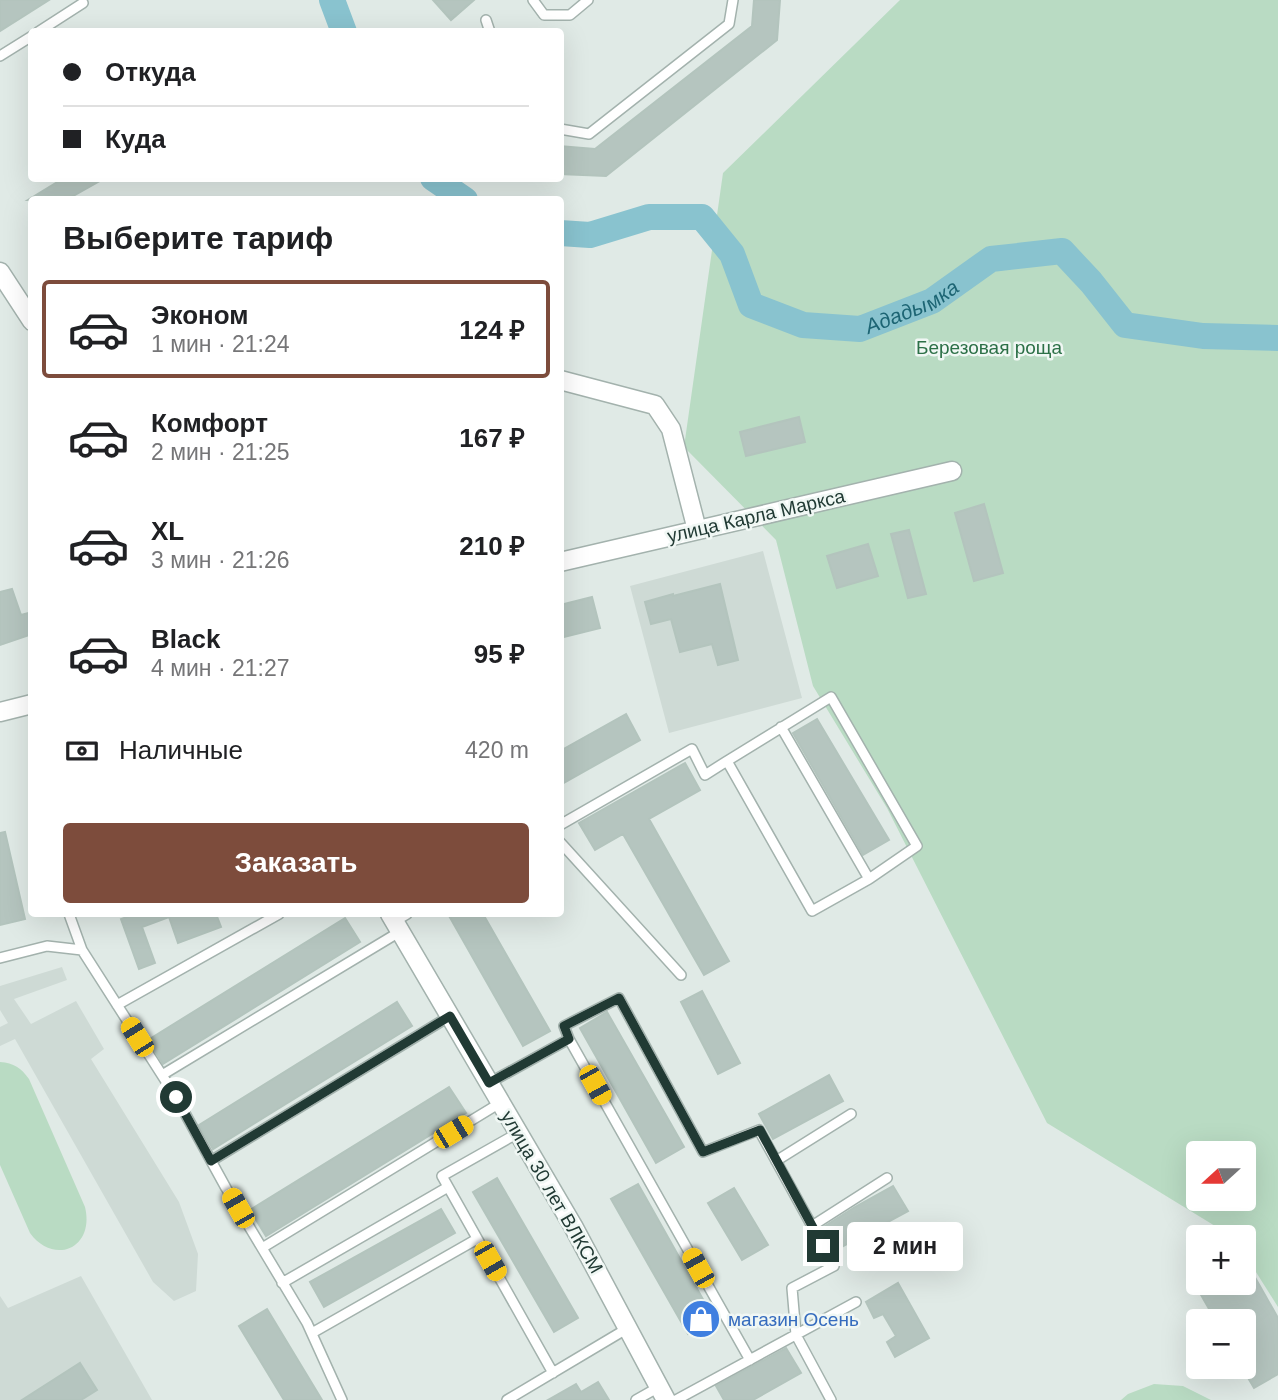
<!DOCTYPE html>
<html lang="ru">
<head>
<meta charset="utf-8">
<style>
  body { margin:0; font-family:Arial,sans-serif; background:#f2f2f2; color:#202124; height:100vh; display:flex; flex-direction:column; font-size:26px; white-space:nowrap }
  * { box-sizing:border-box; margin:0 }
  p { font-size:23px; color:#757577 }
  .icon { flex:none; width:38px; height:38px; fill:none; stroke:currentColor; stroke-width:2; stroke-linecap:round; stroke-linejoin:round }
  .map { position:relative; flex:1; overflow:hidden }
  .details { position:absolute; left:28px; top:196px; width:536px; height:721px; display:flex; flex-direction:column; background:#fff; border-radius:7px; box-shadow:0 7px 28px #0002 }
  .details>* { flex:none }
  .guide { position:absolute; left:28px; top:28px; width:536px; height:154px; border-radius:7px; box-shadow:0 7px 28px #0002; display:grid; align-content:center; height:154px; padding:0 35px; background:#fff }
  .needle { width:46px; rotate:249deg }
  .tools { position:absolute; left:1186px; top:1141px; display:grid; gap:14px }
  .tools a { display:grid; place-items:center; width:70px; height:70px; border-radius:7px; background:#fff; box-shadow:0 7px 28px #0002; font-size:35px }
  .end { position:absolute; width:32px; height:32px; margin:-16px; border:9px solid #213a34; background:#fff; box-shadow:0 0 0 4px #fff }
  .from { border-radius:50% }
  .bubble { position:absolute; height:49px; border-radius:7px; background:#fff; box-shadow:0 7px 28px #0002; font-size:23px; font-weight:600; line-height:49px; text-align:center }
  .car { position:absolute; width:21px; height:42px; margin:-21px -10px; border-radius:9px; box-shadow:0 0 5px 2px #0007; background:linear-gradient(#f5c518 24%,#345 0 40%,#f5c518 0 76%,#345 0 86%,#f5c518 0) }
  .guide b { display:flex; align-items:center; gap:24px; height:66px; font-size:26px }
  .guide b+b { border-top:2px solid #e0e0e0 }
  .guide i { width:18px; height:18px; background:#202124 }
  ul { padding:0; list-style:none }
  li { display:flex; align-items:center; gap:21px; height:98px; margin:0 14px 10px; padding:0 21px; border:4px solid transparent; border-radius:7px }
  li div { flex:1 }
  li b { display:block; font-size:26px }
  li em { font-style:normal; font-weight:600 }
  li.selected { border-color:#7d4c3c }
  li>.icon { width:63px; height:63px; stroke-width:1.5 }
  h2 { padding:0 35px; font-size:32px; line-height:84px }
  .pay { display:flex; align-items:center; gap:18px; height:77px; padding:0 35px; font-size:26px }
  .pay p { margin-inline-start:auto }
  .primary-button { display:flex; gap:14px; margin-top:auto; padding:14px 35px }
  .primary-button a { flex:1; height:80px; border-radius:7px; background:#7d4c3c; color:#fff; font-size:28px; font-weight:600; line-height:80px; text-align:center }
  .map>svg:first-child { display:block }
</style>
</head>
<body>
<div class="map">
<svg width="1278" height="1400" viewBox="0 0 1278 1400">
  <rect width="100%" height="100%" fill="#e0eae6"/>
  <path fill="#cedad5" d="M 763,551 L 802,698 L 669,733 L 630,586 Z
    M 62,967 L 67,980 L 14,999 L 31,1024 L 76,1001 L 104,1049 L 91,1059 L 179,1202 L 198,1254 L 196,1291 L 174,1301 L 153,1282 L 15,1039 L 0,1046 L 0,1027 L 8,1023 L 0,1010 L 0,986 Z
    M 81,1276 L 152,1400 L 0,1400 L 0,1296 L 8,1308 Z"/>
  <path fill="#b9dbc3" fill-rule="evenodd" d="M 900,0 L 1278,0 L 1278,1307 L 1244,1253 L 1244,1237 L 1233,1237 L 1047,1123 L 887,808 L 813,686 L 776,540 L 684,447 L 723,173 ZM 1199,1153 L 1244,1153 L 1244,1199 L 1199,1199 Z
    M 0,1062 C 14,1063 21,1068 29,1079 L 85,1207 C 95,1248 54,1266 30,1233 L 0,1165 Z
    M 1154,1384 L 1183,1386 L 1211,1400 L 1121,1400 L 1128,1394 Z"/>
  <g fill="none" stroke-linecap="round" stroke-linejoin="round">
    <g stroke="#89c3cf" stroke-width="26">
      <path d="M 332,0 L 344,32"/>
      <path d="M 433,178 L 465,200"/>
      <path id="s1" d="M 560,233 L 590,235 L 649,217 L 702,217 L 732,254 L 751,305 L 803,325 L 860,329 L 932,301 L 991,259 L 1062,251 L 1091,282 L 1125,325 L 1203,336 L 1278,338"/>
    </g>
  </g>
  <path fill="#b5c5bf" stroke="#b3c4bd" stroke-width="2" d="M 0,0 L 49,0 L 0,31 Z
    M 433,0 L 474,0 L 451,20 Z
    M 754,0 L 780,0 L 777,40 L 606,176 L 560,174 L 560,146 L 595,149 L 752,26 Z
    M 64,178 L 105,178 L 66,200 L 28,200 Z
    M 799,417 L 805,442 L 746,456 L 740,432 Z
    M 984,504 L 1003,573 L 974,581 L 955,513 Z
    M 909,530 L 926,594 L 908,598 L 891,534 Z
    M 868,544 L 878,576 L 837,588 L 827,556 Z
    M 720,584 L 738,660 L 718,665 L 712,644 L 680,652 L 671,619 L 651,624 L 645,602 L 673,594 L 673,596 Z
    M 12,589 L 21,615 L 32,612 L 32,634 L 0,645 L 0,592 Z
    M 592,597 L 600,628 L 560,638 L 560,605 Z
    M 626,714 L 640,740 L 560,785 L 560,751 Z
    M 817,719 L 889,840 L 863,855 L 793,733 Z
    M 685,763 L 700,790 L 649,819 L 729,961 L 704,975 L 623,834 L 595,850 L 579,823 Z
    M 5,832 L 25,919 L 0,925 L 0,833 Z
    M 135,914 L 216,914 L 221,927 L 178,943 L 169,917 L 142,927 L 155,963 L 139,969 L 121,919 Z
    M 448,914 L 483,914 L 550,1031 L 523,1046 Z
    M 345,918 L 360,942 L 163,1064 L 148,1040 Z
    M 702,991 L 740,1063 L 718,1074 L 681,1002 Z
    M 397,1002 L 412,1026 L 213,1149 L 199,1125 Z
    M 607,1012 L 684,1147 L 656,1163 L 580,1028 Z
    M 829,1075 L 843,1101 L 773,1139 L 759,1114 Z
    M 449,1087 L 466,1113 L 266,1236 L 250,1210 Z
    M 497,1178 L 578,1318 L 554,1332 L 473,1192 Z
    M 638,1184 L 714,1319 L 688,1334 L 611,1199 Z
    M 893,1186 L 908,1211 L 838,1249 L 825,1226 L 855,1207 Z
    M 734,1188 L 768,1245 L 742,1260 L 708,1203 Z
    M 441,1209 L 455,1233 L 324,1307 L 310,1282 Z
    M 1244,1258 L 1278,1318 L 1278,1374 L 1254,1388 L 1244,1371 L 1244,1321 L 1216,1321 L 1200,1293 L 1217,1283 L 1244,1283 Z
    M 898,1283 L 929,1338 L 895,1357 L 887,1342 L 896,1336 L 883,1314 L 874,1318 L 866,1302 Z
    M 267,1309 L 322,1400 L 284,1400 L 239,1326 Z
    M 786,1348 L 801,1373 L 753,1400 L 724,1400 L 716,1386 Z
    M 80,1363 L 97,1390 L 81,1400 L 22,1400 Z
    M 598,1382 L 609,1400 L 548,1400 L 576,1384 L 581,1392 Z"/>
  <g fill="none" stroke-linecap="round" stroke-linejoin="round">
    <g stroke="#a3b2ad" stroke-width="12">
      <path id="lane" d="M 533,0 L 544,15 L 570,15 L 588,0
        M 486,20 L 490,32
        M 38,32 L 83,3
        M 0,56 L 32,36
        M 560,129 L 589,134 L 729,24 L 733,0
        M 781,727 L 869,879 L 812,911 L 727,761 L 831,697 L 917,846 L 869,879
        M 560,825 L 692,749 L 705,775 L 727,761
        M 560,842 L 681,975
        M 69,914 L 82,950 L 176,1097 L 226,1188 L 307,1323 L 342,1400
        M 395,921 L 407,914
        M 0,958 L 47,946 L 82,950
        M 117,1005 L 279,914
        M 569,1039 L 750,1360
        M 162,1075 L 401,931
        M 489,1083 L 569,1039 L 564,1026 L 619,998 L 703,1152 L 759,1130 L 834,1266 L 792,1288 L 796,1335 L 831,1400
        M 518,1133 L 442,1176 L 553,1373
        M 211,1161 L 450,1016
        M 776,1161 L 851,1114
        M 812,1226 L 887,1178
        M 262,1248 L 500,1103
        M 282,1283 L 448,1187
        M 312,1333 L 477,1239
        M 507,1400 L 628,1328
        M 636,1400 L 659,1387
        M 676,1400 L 856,1302"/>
    </g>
    <g stroke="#a3b2ad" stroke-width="21">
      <path id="street" d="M 0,272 L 32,321
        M 560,380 L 655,405 L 671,429 L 697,530
        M 560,562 L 952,471
        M 0,712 L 32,704
        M 390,914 L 573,1226 L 666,1400"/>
    </g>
    <use href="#lane" stroke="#fff" stroke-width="9"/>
    <use href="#street" stroke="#fff" stroke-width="18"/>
  </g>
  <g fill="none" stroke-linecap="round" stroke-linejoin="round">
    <path stroke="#213a34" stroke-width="9" d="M 176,1097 L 211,1161 L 450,1016 L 489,1083 L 569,1039 L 564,1026 L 619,998 L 703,1152 L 760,1130 L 823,1246"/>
  </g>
  <defs>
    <g id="shop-disc" transform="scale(2.0125)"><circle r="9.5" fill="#3f7fe0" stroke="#f0f7f4"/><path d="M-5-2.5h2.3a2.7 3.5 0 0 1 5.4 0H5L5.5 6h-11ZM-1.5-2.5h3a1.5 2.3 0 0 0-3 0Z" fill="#fff"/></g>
  </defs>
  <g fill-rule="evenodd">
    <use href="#shop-disc" x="701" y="1319"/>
  </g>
  <g text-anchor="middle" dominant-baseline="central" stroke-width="5" stroke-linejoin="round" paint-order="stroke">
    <g font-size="19" fill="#2c7047" stroke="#f0f7f4">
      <text x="989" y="347">Березовая роща</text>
    </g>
    <g font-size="19" fill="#213a34" stroke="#f0f7f4">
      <text transform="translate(756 516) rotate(-13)">улица Карла Маркса</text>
      <text transform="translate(552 1192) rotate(60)">улица 30 лет ВЛКСМ</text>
    </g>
    <g font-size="19" fill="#366cbe" stroke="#f0f7f4" text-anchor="start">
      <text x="728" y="1319">магазин Осень</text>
    </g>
    <g font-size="21" font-style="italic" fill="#1d6574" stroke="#f0f7f4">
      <text stroke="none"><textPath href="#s1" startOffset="416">Ададымка</textPath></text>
    </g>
  </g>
</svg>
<div class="tools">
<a><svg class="needle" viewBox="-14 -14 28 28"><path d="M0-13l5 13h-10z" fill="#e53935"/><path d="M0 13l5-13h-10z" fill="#757577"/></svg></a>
<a>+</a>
<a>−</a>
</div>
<i class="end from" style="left:176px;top:1097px"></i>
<i class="end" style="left:823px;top:1246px"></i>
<div class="bubble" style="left:847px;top:1222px;width:116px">2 мин</div>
<i class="car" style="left:137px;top:1037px;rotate:328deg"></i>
<i class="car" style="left:595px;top:1085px;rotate:151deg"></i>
<i class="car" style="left:453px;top:1132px;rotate:59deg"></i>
<i class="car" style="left:238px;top:1208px;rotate:330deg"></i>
<i class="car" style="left:490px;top:1261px;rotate:150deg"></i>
<i class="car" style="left:698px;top:1268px;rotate:331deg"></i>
<div class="guide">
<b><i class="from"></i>Откуда</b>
<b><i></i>Куда</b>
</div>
<section class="details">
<h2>Выберите тариф</h2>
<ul>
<li class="selected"><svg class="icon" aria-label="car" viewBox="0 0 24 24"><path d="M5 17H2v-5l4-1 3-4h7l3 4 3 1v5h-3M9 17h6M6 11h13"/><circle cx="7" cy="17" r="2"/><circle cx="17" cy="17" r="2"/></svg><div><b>Эконом</b><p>1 мин · 21:24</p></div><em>124 ₽</em></li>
<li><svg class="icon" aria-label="car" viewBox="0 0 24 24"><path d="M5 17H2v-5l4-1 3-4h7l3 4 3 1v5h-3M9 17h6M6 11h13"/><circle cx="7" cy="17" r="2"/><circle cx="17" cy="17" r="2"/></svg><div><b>Комфорт</b><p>2 мин · 21:25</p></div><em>167 ₽</em></li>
<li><svg class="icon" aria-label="car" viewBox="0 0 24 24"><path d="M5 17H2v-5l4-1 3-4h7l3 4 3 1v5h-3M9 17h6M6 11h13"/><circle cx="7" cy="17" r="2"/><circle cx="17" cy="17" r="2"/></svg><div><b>XL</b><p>3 мин · 21:26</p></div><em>210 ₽</em></li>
<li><svg class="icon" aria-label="car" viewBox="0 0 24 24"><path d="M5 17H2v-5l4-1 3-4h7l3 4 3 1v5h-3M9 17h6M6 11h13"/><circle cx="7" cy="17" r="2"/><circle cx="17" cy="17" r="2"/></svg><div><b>Black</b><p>4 мин · 21:27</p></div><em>95 ₽</em></li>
</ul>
<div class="pay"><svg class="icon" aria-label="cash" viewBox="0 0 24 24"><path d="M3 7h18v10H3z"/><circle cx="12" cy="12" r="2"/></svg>Наличные<p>420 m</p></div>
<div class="primary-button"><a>Заказать</a></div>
</section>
</div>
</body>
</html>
